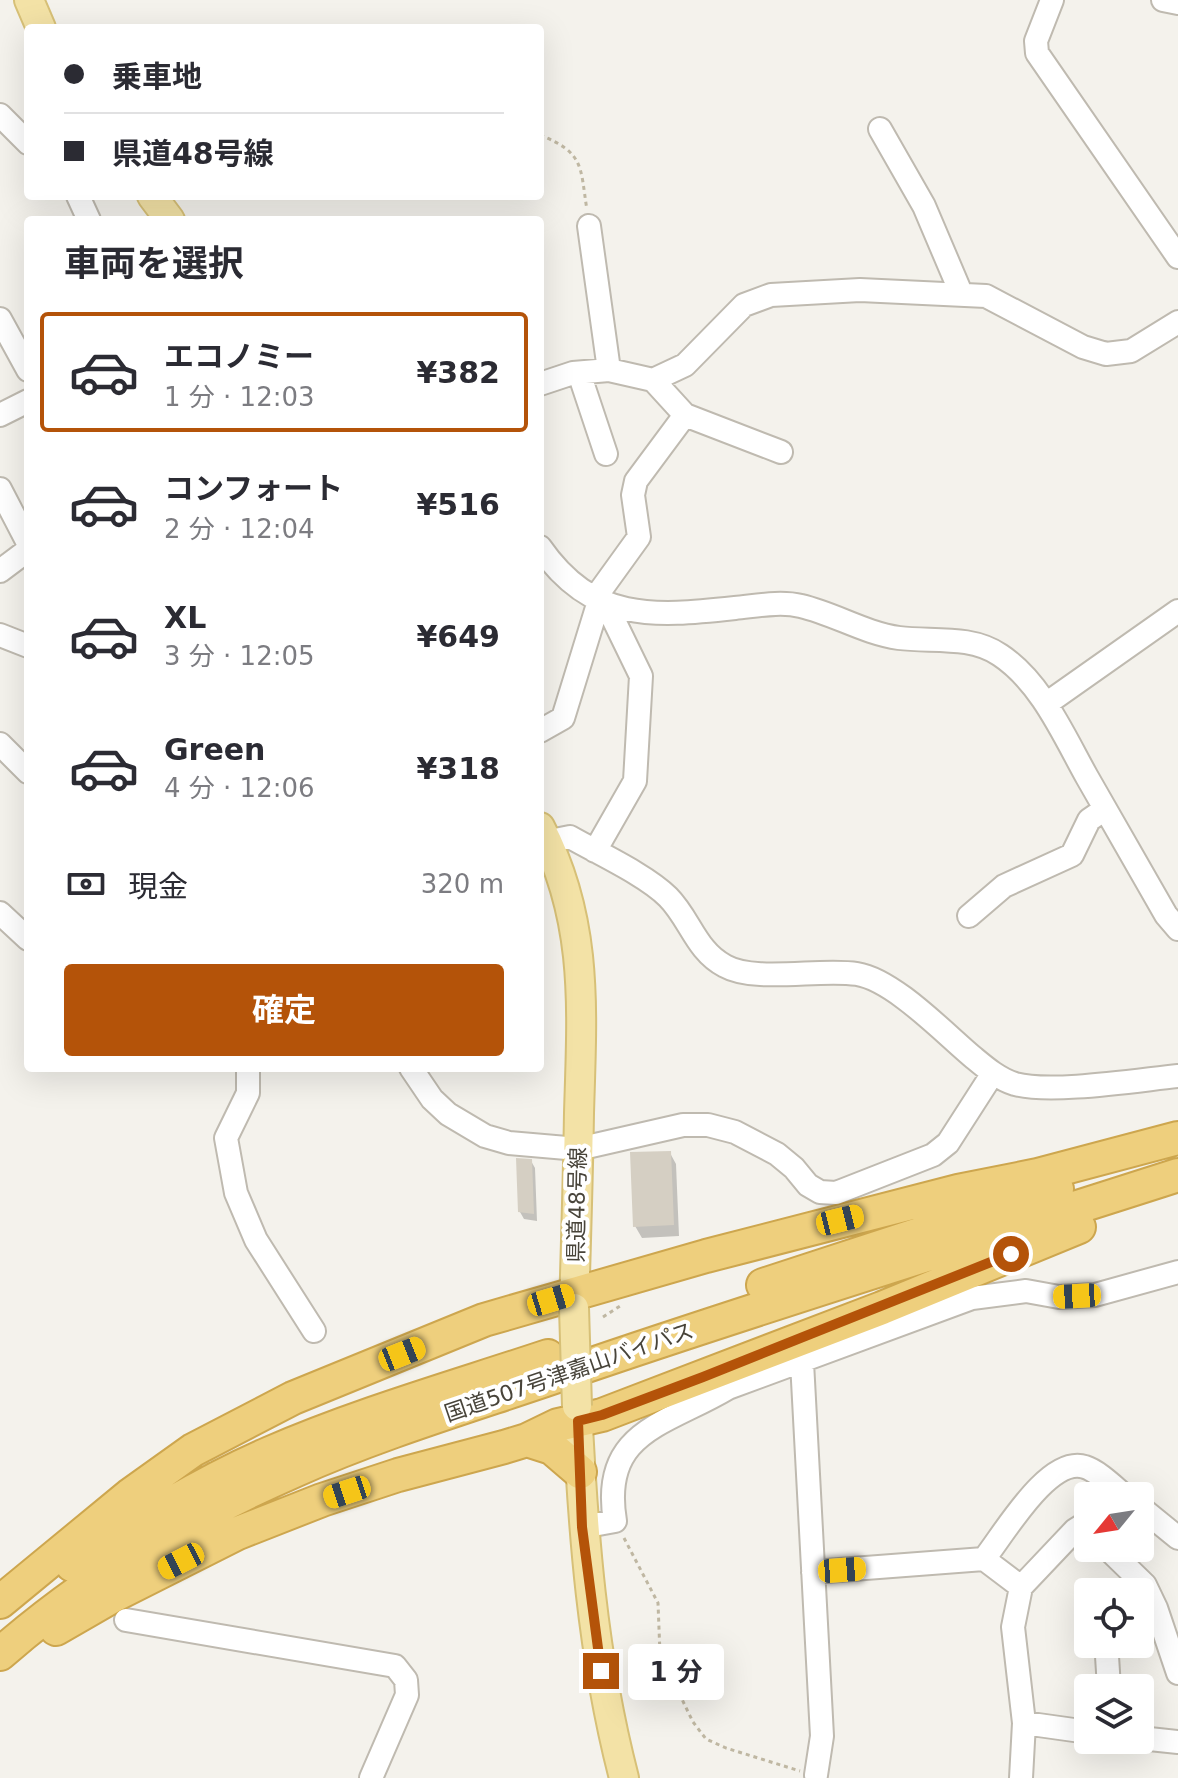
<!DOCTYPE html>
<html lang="ja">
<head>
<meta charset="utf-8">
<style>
  body { margin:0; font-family:"DejaVu Sans","Noto Sans JP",sans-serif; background:#f2f2f3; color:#2b2b33; height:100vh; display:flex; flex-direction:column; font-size:30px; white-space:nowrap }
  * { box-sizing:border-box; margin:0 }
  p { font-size:26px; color:#7c7c81 }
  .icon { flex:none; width:44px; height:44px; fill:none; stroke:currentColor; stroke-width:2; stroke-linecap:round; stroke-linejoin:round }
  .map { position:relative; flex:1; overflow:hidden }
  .drawer { position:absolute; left:24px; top:216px; width:520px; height:856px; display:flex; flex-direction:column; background:#fff; border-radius:8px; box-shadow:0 8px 32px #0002 }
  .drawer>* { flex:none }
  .guide { position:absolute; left:24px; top:24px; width:520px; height:176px; border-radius:8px; box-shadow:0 8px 32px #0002; display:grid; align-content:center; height:176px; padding:0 40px; background:#fff }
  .needle { width:52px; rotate:240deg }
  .fabs { position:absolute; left:1074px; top:1482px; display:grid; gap:16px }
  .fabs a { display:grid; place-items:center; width:80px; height:80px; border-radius:8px; background:#fff; box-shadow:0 8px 32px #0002; font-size:40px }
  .end { position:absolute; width:36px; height:36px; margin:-18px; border:10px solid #b45309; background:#fff; box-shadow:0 0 0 4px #fff }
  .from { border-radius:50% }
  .bubble { position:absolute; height:56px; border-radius:8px; background:#fff; box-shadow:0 8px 32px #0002; font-size:26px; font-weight:700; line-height:56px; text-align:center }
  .car { position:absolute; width:24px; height:48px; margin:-24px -12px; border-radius:10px; box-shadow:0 0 6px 2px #0007; background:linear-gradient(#f5c518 24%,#345 0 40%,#f5c518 0 76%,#345 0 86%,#f5c518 0) }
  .guide b { display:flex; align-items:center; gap:28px; height:76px; font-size:30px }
  .guide b+b { border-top:2px solid #e1e1e2 }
  .guide i { width:20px; height:20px; background:#2b2b33 }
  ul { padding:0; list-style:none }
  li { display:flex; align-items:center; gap:24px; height:120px; margin:0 16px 12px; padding:0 24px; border:4px solid transparent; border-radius:8px }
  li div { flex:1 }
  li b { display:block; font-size:30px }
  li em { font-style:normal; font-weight:700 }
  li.active { border-color:#b45309 }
  li>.icon { width:72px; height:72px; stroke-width:1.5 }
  h2 { padding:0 40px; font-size:36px; line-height:96px }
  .pay { display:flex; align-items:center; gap:20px; height:88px; padding:0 40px; font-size:30px }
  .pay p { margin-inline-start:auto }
  .primary-button { display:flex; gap:16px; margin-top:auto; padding:16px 40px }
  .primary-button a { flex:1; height:92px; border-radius:8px; background:#b45309; color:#fff; font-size:32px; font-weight:700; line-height:92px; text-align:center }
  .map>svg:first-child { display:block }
</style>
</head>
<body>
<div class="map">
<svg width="1178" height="1778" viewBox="0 0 1178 1778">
  <rect width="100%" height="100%" fill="#f4f2ec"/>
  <path fill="#0003" d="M 670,1153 L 676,1164 L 679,1236 L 642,1238 L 635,1226 Z
    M 531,1161 L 535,1168 L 537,1221 L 524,1219 L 520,1212 Z"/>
  <path fill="#d5cfc3" d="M 671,1151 L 674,1225 L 633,1227 L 630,1152 Z
    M 516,1158 L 532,1159 L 534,1214 L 518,1212 Z"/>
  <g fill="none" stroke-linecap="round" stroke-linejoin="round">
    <g stroke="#bfbab0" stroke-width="26">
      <path id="minor" d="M 1052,0 L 1036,41 L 1037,53 L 1178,257
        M 1163,0 L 1178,3
        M 0,115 L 28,143
        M 880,129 L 924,206 L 961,293
        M 78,196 L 89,220
        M 589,226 L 609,370
        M 0,319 L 28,370
        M 579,373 L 606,454
        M 653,380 L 685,415 L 781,452
        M 540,384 L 573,373 L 609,370 L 653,380 L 685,365 L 744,305 L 771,295 L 860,290 L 986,296 L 1083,347 L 1106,354 L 1131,351 L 1178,322
        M 0,415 L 28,401
        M 0,489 L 28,543
        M 540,547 C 592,622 653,617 735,608 C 756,606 780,601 801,606 C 835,614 864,633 899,638 C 932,642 971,635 1000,655 C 1041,682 1064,736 1087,777 C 1113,823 1140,869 1166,915 L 1178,929
        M 0,571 L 28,550
        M 595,598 L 639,537 L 633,495 L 636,481 L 685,415
        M 0,635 L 28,646
        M 1046,704 L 1178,611
        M 540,731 L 563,718 L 599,601
        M 0,744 L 28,772
        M 540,843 L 570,837 C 598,853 646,875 668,897 C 690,919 696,951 725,966 C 755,983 821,968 857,974 C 894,980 944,1033 974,1058 C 986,1068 999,1079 1015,1084 C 1051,1094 1138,1080 1178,1076
        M 595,851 L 635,781 L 641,676 L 606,604
        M 0,913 L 28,939
        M 969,916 L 1004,886 L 1072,855 L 1089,820 L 1105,809
        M 248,1068 L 248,1093 L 226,1138 L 236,1193 L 256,1240 L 314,1331
        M 411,1068 L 432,1099 L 448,1114 L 485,1136 L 509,1143 L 578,1149 L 683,1125 L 708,1125 L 735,1132 L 777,1154 L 794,1168 L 808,1185 L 820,1192 L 836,1193 L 933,1155 L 948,1143 L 993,1073
        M 802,1362 L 822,1736 L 816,1775
        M 1140,1507 L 1178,1538
        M 582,1527 L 615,1521 C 600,1431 666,1425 728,1388 L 972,1298 L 1026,1291 L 1059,1297 L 1095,1295 L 1178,1272
        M 1107,1548 L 1145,1585 L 1156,1608 L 1178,1673
        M 984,1559 L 1021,1587
        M 813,1572 L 984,1559 C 1004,1534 1049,1455 1085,1467 C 1098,1471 1114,1487 1125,1496
        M 126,1620 L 395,1666 L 406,1680 L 407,1695 L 371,1778
        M 1109,1688 L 1107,1656 L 1110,1644
        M 1024,1723 L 1088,1732
        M 1140,1738 L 1178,1742
        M 1021,1778 L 1024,1723 L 1013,1627 L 1021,1587 L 1075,1530 L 1083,1525 L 1088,1529"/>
    </g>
    <g stroke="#d7c077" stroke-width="32">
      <path id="major" d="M 29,0 L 41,28
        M 152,196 L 170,220
        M 540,827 C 589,921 582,1010 579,1113 C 578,1178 576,1243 574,1308
        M 577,1406 C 583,1532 592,1655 624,1778"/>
    </g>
    <g stroke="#cda64e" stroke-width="36">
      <path id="highway" d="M 763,1285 L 1057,1189
        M 527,1440 L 552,1448 L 580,1472
        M 72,1565 C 136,1524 200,1483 270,1453 C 360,1414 455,1387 548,1356
        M 0,1602 L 130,1495 L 193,1450 L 293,1398 L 484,1320 L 706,1256 L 958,1191 L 1038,1175 L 1178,1138
        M 56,1629 L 115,1595 L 238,1533 L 322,1500 L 398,1475 L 504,1447 L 527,1440 L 558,1425 L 602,1415 L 882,1308 L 1079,1227
        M 0,1654 C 88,1577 187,1518 294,1471 C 383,1431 480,1403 572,1371 C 773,1302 976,1240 1178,1175"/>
    </g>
    <path stroke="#bfb7a2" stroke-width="3" stroke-dasharray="4 4" stroke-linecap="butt" d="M 540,135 C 585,153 580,167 587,210
      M 603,1317 L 620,1306
      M 624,1538 L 658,1603 L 660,1654 L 693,1722 L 706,1739 L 726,1748 L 800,1771"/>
    <use href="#minor" stroke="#fff" stroke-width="22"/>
    <use href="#major" stroke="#f3e2a6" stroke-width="28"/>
    <use href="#highway" stroke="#eecf7d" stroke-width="32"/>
    <g stroke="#d7c077" stroke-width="32" stroke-linecap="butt">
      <path id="major-bridge" d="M 574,1308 L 577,1406"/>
    </g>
    <use href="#major-bridge" stroke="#f3e2a6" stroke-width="28"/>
  </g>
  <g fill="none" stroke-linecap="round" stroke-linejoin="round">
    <path stroke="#b45309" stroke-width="10" d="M 601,1671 L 582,1527 L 578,1421 L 602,1415 L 703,1377 L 1011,1254"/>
  </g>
  <g text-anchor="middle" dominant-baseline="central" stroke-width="8" stroke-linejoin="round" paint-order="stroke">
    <g font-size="22" fill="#48443a" stroke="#fff">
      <text transform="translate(577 1205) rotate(-89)">県道48号線</text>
      <text transform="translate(569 1372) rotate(-19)">国道507号津嘉山バイパス</text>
    </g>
  </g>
</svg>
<div class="fabs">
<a><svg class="needle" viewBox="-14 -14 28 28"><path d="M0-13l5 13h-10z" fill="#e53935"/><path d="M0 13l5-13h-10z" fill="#7c7c81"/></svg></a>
<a><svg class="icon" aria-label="locate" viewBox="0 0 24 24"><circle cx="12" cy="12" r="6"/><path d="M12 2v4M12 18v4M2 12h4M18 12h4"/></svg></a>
<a><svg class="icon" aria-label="layers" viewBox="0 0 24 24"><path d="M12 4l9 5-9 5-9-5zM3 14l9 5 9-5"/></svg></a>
</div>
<i class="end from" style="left:1011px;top:1254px"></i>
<i class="end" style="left:601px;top:1671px"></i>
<div class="bubble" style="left:628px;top:1644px;width:96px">1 分</div>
<i class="car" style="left:840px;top:1220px;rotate:76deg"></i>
<i class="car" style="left:1077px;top:1296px;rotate:267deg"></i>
<i class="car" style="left:551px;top:1300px;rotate:73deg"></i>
<i class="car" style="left:402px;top:1354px;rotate:68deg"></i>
<i class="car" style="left:347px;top:1492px;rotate:252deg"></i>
<i class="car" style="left:181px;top:1561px;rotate:243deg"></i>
<i class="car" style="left:842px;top:1570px;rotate:86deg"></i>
<div class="guide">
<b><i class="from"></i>乗車地</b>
<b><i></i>県道48号線</b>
</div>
<section class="drawer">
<h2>車両を選択</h2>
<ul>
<li class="active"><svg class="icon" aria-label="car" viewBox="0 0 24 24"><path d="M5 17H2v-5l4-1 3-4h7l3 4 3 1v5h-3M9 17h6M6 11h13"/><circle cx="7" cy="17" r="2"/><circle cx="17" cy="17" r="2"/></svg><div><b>エコノミー</b><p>1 分 · 12:03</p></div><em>¥382</em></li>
<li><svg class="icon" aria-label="car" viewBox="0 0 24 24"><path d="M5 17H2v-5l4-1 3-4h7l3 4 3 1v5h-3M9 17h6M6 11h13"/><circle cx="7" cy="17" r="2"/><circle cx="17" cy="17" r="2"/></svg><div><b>コンフォート</b><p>2 分 · 12:04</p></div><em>¥516</em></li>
<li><svg class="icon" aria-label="car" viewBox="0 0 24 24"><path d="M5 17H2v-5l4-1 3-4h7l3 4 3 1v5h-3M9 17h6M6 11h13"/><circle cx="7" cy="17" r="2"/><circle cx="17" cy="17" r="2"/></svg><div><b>XL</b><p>3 分 · 12:05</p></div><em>¥649</em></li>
<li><svg class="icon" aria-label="car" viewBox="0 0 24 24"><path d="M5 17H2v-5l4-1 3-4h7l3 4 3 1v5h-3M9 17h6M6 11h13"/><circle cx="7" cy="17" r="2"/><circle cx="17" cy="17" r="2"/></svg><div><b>Green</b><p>4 分 · 12:06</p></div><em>¥318</em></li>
</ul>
<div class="pay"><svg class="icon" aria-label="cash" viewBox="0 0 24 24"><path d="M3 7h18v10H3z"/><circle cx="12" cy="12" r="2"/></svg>現金<p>320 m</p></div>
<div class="primary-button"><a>確定</a></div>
</section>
</div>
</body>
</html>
